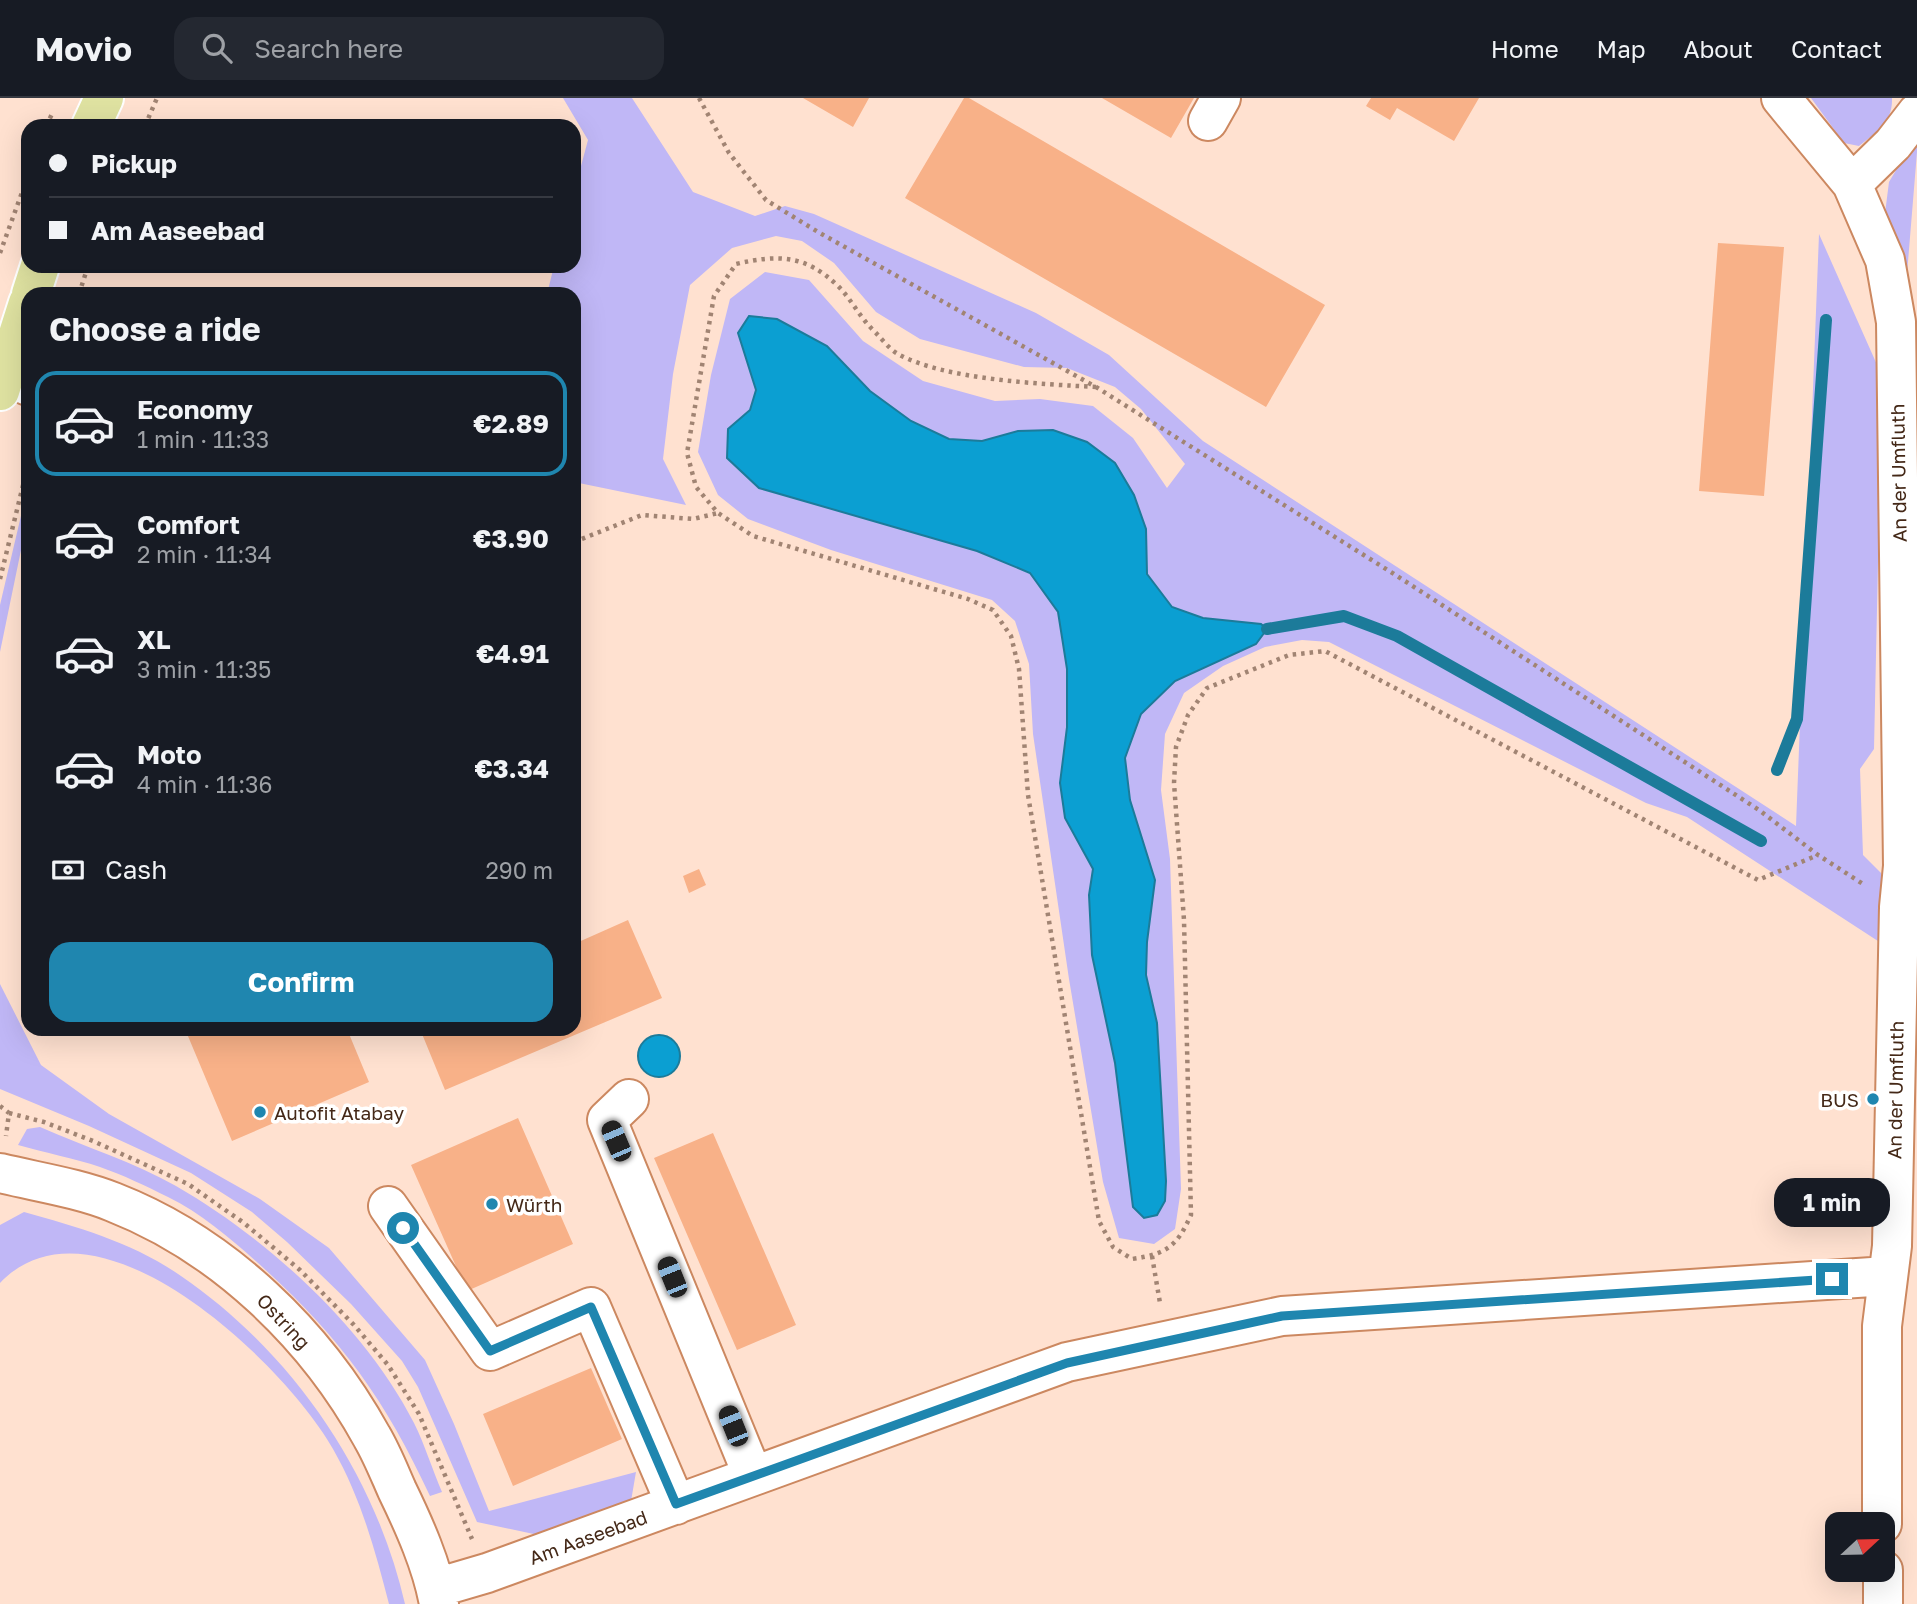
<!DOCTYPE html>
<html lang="en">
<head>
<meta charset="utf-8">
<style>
  body { margin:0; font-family:"Golos Text",sans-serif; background:#242831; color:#f1f3f6; height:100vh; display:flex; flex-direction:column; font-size:26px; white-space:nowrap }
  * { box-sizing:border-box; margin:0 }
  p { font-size:23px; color:#9ea1a6 }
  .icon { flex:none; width:38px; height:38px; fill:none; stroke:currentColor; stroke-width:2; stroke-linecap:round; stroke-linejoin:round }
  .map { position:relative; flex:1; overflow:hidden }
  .side { position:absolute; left:21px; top:189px; width:560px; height:749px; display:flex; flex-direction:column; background:#171b24; border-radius:21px; box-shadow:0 7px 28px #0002 }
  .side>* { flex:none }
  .top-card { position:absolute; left:21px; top:21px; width:560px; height:154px; border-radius:21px; box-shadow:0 7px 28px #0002; display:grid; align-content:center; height:154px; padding:0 28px; background:#171b24 }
  .needle { width:46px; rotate:68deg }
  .buttons { position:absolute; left:1825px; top:1414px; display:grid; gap:14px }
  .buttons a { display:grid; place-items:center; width:70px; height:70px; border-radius:14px; background:#171b24; box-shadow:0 7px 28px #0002; font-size:35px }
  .end { position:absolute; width:32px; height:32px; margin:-16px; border:9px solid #1f86af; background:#fff; box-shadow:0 0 0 4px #fff }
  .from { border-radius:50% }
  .bubble { position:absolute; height:49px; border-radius:21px; background:#171b24; box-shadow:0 7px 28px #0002; font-size:23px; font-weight:700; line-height:49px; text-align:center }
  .car { position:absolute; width:21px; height:42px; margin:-21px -10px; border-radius:9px; box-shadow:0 0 5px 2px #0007; background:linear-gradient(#222 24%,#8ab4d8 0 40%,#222 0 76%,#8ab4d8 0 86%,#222 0) }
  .top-card b { display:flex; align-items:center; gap:24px; height:66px; font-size:26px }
  .top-card b+b { border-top:2px solid #363941 }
  .top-card i { width:18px; height:18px; background:#f1f3f6 }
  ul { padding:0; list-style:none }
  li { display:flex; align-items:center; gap:21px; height:105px; margin:0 14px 10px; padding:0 14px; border:4px solid transparent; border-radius:21px }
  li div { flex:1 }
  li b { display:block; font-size:26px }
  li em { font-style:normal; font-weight:700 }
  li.selected { border-color:#1f86af }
  li>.icon { width:63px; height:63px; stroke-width:1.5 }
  h2 { padding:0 28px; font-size:32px; line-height:84px }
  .pay { display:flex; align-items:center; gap:18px; height:77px; padding:0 28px; font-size:26px }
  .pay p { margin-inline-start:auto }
  .primary-button { display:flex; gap:14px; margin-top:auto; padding:14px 28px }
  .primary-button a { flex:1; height:80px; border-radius:21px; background:#1f86af; color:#fff; font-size:28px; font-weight:700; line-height:80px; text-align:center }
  header { display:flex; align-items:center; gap:42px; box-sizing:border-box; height:98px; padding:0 35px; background:#171b24; border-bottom:2px solid #363941 }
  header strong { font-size:33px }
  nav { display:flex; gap:38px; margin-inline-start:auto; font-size:24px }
  .search { width:490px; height:63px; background:#242831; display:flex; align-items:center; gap:18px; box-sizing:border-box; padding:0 24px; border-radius:21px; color:#9ea1a6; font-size:26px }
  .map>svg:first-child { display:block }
</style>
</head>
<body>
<header>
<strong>Movio</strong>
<div class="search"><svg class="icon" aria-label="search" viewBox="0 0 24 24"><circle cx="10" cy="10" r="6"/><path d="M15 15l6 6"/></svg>Search here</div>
<nav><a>Home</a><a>Map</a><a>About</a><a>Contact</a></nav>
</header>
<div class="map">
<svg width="1917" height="1506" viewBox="0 0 1917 1506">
  <rect width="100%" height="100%" fill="#ffe1d0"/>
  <path fill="#c0b7f6" d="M 563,0 L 632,0 L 693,94 L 755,118 L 785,108 L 814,116 L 1036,215 L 1109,257 L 1203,343 L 1796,728 L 1819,136 L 1882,278 L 1874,651 L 1860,671 L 1863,757 L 1881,775 L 1881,845 L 1687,719 L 1646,705 L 1329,544 L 1302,542 L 1265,549 L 1223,568 L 1184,595 L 1165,636 L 1161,692 L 1170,761 L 1181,1091 L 1175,1131 L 1154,1146 L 1119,1140 L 1103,1084 L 1069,881 L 1033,636 L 1029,566 L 1015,523 L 992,502 L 831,452 L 748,421 L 718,397 L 698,354 L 711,277 L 730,201 L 765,174 L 809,182 L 863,243 L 923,283 L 995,303 L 1040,301 L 1093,308 L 1133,340 L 1167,390 L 1185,366 L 1141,311 L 1115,289 L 1067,270 L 1024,269 L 920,241 L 876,214 L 834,165 L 802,143 L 776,138 L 732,150 L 690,187 L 673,276 L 663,361 L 686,407 L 574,384 L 574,196 L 547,196 L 554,168 L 574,168 L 574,94 L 588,42 Z
    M 1811,0 L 1892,0 C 1893,24 1877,34 1859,48 L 1844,45 Z
    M 1917,37 L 1917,54 L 1906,188 L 1884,123 L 1889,84 Z
    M 28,388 L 28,418 L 0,554 L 0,507 Z
    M 0,886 L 41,967 L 109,1016 L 260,1101 L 329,1150 L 425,1262 L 454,1326 L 489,1413 L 636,1374 L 630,1409 L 543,1438 L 477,1424 L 418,1289 L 402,1263 L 351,1206 L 287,1144 L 252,1114 L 191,1075 L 89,1028 L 0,991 Z
    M 40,1029 C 85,1049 134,1064 176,1088 C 268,1141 365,1229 414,1325 C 425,1347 432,1371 442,1394 L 430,1398 C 384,1299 339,1238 258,1165 C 231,1141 201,1115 168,1099 C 146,1088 123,1077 100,1069 C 74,1060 45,1055 18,1047 L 27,1031 Z
    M 24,1114 C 78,1129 134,1145 181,1178 C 292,1254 375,1375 405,1506 L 389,1506 C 375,1452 361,1400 333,1351 C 286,1267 96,1084 0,1185 L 0,1127 Z"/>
  <path fill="#0b9fd2" stroke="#1c7b9a" stroke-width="2" d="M 749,218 L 777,221 L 827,248 L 870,293 L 911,323 L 949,341 L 982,343 L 1018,333 L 1053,332 L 1087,344 L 1115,365 L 1134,397 L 1146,431 L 1147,476 L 1172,509 L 1203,520 L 1261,526 L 1267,531 L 1256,546 L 1175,583 L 1141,616 L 1125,660 L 1130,702 L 1155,782 L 1147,844 L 1146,877 L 1157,925 L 1166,1083 L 1165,1103 L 1157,1117 L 1144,1120 L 1133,1109 L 1115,965 L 1092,857 L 1089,797 L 1093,771 L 1065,720 L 1060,685 L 1067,629 L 1067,571 L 1058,514 L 1030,475 L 977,453 L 759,390 L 727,360 L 728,331 L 750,312 L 756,292 L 738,235 Z
    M638 958a21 21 0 1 1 42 0a21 21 0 1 1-42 0Z"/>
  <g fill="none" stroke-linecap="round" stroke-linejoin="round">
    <path stroke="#1c7b9a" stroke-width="12" d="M 1267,531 L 1344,518 L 1397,538 L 1761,743
      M 1777,672 L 1797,621 L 1826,222"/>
  </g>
  <path fill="#f8b188" d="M 803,0 L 869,0 L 853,29 Z
    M 964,0 L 969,0 L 1325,207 L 1266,309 L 905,100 Z
    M 1102,0 L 1194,0 L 1171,40 Z
    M 1371,0 L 1479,0 L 1454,43 L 1397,10 L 1390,22 L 1366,8 Z
    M 1718,145 L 1784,149 L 1764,398 L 1699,393 Z
    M 699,771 L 706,787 L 689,795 L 683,778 Z
    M 628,822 L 662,900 L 445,992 L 420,931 L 574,931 L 574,846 Z
    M 185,931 L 347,931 L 369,984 L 232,1043 Z
    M 518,1020 L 573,1146 L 467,1193 L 411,1067 Z
    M 713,1035 L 796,1227 L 737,1252 L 654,1060 Z
    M 591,1270 L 622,1341 L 513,1388 L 483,1316 Z"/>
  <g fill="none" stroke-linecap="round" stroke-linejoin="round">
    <g stroke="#cc8860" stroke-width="42">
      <path id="minor" d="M 1781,0 L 1852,86 L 1885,162 L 1896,224 L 1903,768 L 1899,809 L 1892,1148 L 1882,1228 L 1882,1426
        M 1208,23 L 1221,0
        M 1852,86 L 1893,46 L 1917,15
        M 4,276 L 28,288
        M 629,1001 L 607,1022 L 753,1378
        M 0,1075 C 37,1084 78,1090 113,1104 C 223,1147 316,1237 372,1339 C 382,1356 389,1374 397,1392 C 414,1427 432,1467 439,1506
        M 388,1108 L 490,1253 L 591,1209 L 676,1407
        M 1883,1472 L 1883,1506
        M 436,1490 L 487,1475 L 1067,1264 L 1282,1218 L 1887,1178"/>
    </g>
    <g stroke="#fff" stroke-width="42">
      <path id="major" d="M 91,28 L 104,0
        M 31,196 L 40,168
        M 0,293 L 28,205"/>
    </g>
    <path stroke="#a18473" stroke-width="4.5" stroke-dasharray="3.5 5" stroke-linecap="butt" d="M 699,0 L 729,55 L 766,102 L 818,134 L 1096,289 L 1394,476 L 1759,712 L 1818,757 L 1863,786
      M 46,28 L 52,16
      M 145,28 L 157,0
      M 0,155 L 28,78
      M 79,196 L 88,168
      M 1096,289 C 1042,286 945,282 898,256 C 889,251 882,241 875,234 C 860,220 852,202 838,188 C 806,157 778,156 736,166 L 714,198 L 687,355 L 696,389 L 718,415 L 753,438 L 968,501 L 993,512 L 1011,538 L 1019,571 L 1028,697 L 1099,1123 L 1113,1149 L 1132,1161 C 1167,1156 1177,1148 1191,1117 L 1184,822 L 1174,685 L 1176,649 L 1188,617 L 1207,590 L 1289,557 L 1325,553 L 1758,782 L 1818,757
      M 574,444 L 642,417 L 693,421 L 718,415
      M 0,481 L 28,367
      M 0,1008 L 9,1015 L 6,1038
      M 9,1015 L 44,1024 L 93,1043 L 188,1086 L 244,1125 L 300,1172 L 354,1227 L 388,1267 L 419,1316 L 472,1441
      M 1152,1158 L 1160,1205"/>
    <use href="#minor" stroke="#fff" stroke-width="38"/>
    <use href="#major" stroke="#dfe2a1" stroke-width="38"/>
  </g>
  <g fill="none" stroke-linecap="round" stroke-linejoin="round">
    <path stroke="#1f86af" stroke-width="9" d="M 403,1130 L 490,1253 L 591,1209 L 676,1406 L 1067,1265 L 1282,1218 L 1832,1181"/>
  </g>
  <g fill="#1f86af" stroke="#fff" stroke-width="2.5">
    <circle cx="1873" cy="1001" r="7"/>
    <circle cx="260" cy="1014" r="7"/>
    <circle cx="492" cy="1106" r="7"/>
  </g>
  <g text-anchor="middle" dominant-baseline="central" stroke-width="7" stroke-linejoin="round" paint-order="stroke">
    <g font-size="19" fill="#442817" stroke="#fff">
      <text transform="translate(1898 375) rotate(-91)">An der Umfluth</text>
      <text transform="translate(1895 992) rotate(-89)">An der Umfluth</text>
      <text transform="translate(284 1223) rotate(47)">Ostring</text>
      <text transform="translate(588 1439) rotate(-20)">Am Aaseebad</text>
    </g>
    <g font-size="19" fill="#442817" stroke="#fff" text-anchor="start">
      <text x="1859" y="1001" text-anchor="end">BUS</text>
      <text x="274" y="1014">Autofit Atabay</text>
      <text x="506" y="1106">Würth</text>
    </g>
  </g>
</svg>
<div class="buttons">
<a><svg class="needle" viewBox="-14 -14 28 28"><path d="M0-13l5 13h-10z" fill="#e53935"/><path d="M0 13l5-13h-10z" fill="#9ea1a6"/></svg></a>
</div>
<i class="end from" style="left:403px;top:1130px"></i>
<i class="end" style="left:1832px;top:1181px"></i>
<div class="bubble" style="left:1774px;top:1080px;width:116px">1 min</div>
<i class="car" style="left:616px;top:1043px;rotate:337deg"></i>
<i class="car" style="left:672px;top:1179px;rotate:338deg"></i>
<i class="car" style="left:733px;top:1328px;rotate:338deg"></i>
<div class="top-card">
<b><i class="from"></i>Pickup</b>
<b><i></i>Am Aaseebad</b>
</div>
<section class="side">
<h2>Choose a ride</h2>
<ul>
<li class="selected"><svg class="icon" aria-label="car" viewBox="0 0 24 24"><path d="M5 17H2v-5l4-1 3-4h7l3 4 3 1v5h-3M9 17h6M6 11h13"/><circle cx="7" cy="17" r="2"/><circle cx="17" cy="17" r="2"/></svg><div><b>Economy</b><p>1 min · 11:33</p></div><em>€2.89</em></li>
<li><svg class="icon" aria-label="car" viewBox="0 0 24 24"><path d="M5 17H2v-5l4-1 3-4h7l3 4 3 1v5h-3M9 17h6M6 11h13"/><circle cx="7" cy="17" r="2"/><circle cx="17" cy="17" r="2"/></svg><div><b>Comfort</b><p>2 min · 11:34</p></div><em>€3.90</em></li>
<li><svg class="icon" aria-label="car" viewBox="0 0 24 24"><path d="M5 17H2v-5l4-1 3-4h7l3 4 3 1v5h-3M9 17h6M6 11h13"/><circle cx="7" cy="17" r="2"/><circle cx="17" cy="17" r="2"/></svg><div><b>XL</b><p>3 min · 11:35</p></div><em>€4.91</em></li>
<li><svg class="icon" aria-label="car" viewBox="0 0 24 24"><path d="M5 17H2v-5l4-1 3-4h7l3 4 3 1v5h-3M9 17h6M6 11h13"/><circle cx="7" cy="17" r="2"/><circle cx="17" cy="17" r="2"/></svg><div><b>Moto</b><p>4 min · 11:36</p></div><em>€3.34</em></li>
</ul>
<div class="pay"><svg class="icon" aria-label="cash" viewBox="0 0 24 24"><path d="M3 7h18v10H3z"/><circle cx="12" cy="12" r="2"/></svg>Cash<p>290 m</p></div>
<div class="primary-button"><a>Confirm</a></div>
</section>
</div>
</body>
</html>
